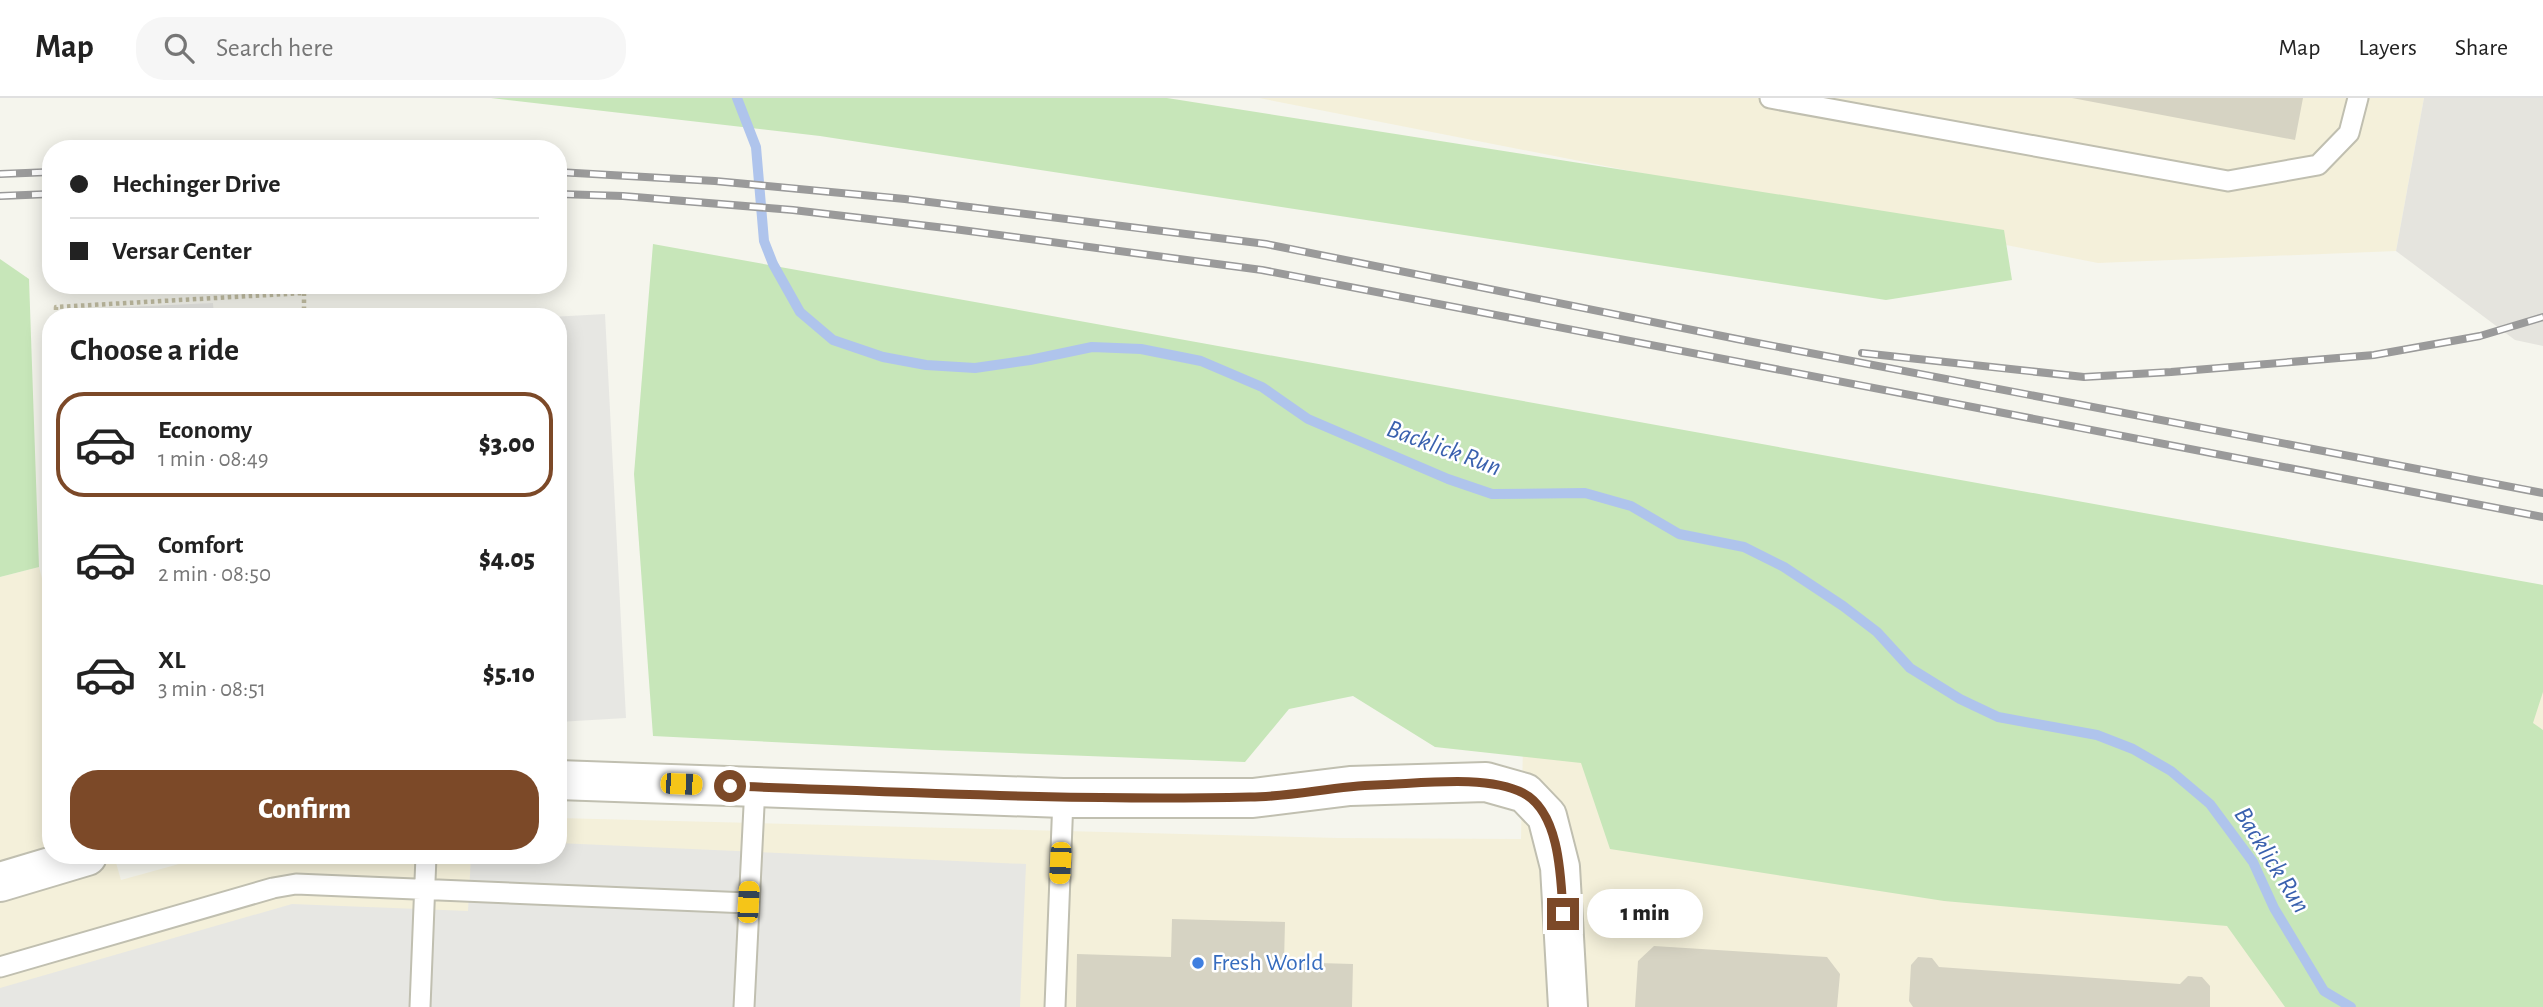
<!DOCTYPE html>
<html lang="en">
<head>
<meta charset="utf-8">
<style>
  body { margin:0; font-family:"Alegreya Sans",sans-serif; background:#f6f6f6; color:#222; height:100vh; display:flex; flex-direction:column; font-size:26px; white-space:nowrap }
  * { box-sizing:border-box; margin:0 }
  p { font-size:23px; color:#767676 }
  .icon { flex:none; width:38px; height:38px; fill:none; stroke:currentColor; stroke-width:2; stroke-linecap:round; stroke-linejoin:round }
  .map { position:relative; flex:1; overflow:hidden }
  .details { position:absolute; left:42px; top:210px; width:525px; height:556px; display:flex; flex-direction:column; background:#fff; border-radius:28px; box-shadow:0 4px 18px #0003 }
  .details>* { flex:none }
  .guide { position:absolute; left:42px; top:42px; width:525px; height:154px; border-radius:28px; box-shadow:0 4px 18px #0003; display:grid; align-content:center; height:154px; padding:0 28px; background:#fff }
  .end { position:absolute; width:32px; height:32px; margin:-16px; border:9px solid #7c4928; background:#fff; box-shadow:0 0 0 4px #fff }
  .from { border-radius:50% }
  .bubble { position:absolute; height:49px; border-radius:24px; background:#fff; box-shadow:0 4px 18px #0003; font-size:23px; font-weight:800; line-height:49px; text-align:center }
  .car { position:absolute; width:21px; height:42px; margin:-21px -10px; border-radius:9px; box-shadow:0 0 5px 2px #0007; background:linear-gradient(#f5c518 24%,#345 0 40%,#f5c518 0 76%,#345 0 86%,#f5c518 0) }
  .guide b { display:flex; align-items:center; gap:24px; height:66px; font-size:26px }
  .guide b+b { border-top:2px solid #e0e0e0 }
  .guide i { width:18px; height:18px; background:#222 }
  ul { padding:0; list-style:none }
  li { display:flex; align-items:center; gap:21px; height:105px; margin:0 14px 10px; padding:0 14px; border:4px solid transparent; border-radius:28px }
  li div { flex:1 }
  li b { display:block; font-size:26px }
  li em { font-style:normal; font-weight:800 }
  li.current { border-color:#7c4928 }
  li>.icon { width:63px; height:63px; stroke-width:1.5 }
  h2 { padding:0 28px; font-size:32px; line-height:84px }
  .cta { display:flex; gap:14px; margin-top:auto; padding:14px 28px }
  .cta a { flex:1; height:80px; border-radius:28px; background:#7c4928; color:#fff; font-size:28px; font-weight:800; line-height:80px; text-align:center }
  header { display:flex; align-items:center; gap:42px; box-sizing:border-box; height:98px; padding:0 35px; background:#fff; border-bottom:2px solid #e0e0e0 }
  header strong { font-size:33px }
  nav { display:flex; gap:38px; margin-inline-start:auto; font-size:24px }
  .search { width:490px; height:63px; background:#f6f6f6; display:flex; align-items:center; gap:18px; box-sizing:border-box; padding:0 24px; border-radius:28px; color:#767676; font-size:26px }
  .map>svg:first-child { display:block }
</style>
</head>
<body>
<header>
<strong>Map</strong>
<div class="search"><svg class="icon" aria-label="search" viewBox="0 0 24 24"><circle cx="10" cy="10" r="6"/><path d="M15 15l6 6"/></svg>Search here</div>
<nav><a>Map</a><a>Layers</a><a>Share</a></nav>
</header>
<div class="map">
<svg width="2543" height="909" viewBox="0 0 2543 909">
  <rect width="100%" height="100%" fill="#f5f5ed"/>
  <path fill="#f4f0da" d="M 1259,0 L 2424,0 L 2396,153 L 2098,165 Z
    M 1530,316 L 2543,530 L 2543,909 L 0,909 L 0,479 L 39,469 L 51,514 L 51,758 L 114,758 L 121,782 L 208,758 L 558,758 L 558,720 L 1338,740 L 1521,741 Z"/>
  <path fill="#e5e4de" d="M 2424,0 L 2543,0 L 2543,248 L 2515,242 L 2396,153 Z"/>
  <path fill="#c7e6b9" d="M 491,0 L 1167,0 L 2004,132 L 2012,182 L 1886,202 L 820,38 Z
    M 653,146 L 2543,487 L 2543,594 L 2533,625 L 2543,632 L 2543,909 L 2285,909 L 2227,828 L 1944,803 L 1610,751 L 1581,665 L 1435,649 L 1353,598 L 1289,611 L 1245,664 L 932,652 L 653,638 L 634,376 Z
    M 0,161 L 29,181 L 39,469 L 0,479 Z"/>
  <path fill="#e7e7e3" d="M 213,205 L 214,219 L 60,219 L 60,212 Z
    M 605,216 L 626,620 L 558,624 L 558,219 L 551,219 Z
    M 558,745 L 1026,766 L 1020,909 L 0,909 L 0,890 L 292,806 L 468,813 L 471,758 L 558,758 Z"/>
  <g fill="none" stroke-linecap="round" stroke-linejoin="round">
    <path stroke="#afc4ec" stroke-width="10" d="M 737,0 L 756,49 L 764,143 L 773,166 L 800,214 L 833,242 L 883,259 L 926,267 L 975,270 L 1030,262 L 1092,249 L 1141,251 L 1201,263 L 1262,289 L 1308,321 L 1448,381 L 1492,396 L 1585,395 L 1631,408 L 1679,436 L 1744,449 L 1784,469 L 1843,508 L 1877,534 L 1910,570 L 1960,601 L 1998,619 L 2097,637 L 2133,651 L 2171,673 L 2210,706 L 2253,764 L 2274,810 L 2324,893 L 2351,909"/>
  </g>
  <path fill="#d6d3c3" d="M 2072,0 L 2303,0 L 2295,42 Z
    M 1172,821 L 1285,824 L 1284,864 L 1353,866 L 1352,909 L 1076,909 L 1077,856 L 1171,859 Z
    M 1654,848 L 1827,859 L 1840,876 L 1837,909 L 1635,909 L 1638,863 Z
    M 1918,859 L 1932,860 L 1939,869 L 2180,886 L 2188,878 L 2202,879 L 2210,888 L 2210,909 L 1913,909 L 1909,903 L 1911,867 Z"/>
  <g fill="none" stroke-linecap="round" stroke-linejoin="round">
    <g stroke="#c0bfb0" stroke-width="23">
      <path id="service" d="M 1770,0 L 2228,83 L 2318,67 L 2349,35 L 2358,0
        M 0,869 L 273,790 L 296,786 L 748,805
        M 420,909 L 426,758
        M 744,909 L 755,688
        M 1055,909 L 1063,700"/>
    </g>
    <g stroke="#c0bfb0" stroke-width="42">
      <path id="minor" d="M 558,682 L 1063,700 L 1253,700 L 1350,688 L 1486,684 L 1525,695 L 1547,718 L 1560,769 L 1568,909
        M 0,784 L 87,758"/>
    </g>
    <path stroke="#c1bda2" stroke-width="4.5" stroke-dasharray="3.5 3.5" stroke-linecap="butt" d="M 56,219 L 56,209 L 304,195
      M 304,219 L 304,187"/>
    <use href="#service" stroke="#fff" stroke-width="19"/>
    <use href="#minor" stroke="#fff" stroke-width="38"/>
    <g stroke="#9a9a9a" stroke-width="8">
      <path id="rail" d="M 558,74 L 715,83 L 905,101 L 1266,146 L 1737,241 L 2543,395
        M 0,76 L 51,74
        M 558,96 L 623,98 L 793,112 L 954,131 L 1262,172 L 2543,419
        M 0,98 L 51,96
        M 1862,255 L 2084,279 L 2171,274 L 2374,257 L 2480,238 L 2543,219"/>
    </g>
    <use href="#rail" stroke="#fff" stroke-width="5" stroke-dasharray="16" stroke-linecap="butt"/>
  </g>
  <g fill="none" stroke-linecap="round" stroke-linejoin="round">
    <path stroke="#7c4928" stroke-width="9" d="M 730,688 C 903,694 1076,703 1250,699 C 1292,699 1334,688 1376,687 C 1418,686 1486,676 1523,695 C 1560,714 1561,780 1563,816"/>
  </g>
  <circle fill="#3f7fe0" stroke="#fff" stroke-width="2.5" cx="1198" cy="865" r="7"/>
  <g text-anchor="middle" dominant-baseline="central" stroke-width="5" stroke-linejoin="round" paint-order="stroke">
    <g font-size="24" fill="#366cbe" stroke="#fff" text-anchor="start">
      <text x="1212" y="865">Fresh World</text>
    </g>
    <g font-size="26" font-style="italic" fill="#3a61ae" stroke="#fff">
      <text transform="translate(1444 350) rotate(20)">Backlick Run</text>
      <text transform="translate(2272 762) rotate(58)">Backlick Run</text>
    </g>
  </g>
</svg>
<i class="end from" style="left:730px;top:688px"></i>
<i class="end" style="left:1563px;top:816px"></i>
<div class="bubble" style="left:1587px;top:791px;width:116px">1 min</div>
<i class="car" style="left:681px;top:686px;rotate:92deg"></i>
<i class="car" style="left:1060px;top:765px;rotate:183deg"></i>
<i class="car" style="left:748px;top:804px;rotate:3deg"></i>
<div class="guide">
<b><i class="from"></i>Hechinger Drive</b>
<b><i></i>Versar Center</b>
</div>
<section class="details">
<h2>Choose a ride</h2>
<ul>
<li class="current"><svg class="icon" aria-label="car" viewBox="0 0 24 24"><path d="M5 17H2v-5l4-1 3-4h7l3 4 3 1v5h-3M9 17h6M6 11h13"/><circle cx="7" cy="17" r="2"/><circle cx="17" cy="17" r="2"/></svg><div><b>Economy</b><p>1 min · 08:49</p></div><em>$3.00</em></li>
<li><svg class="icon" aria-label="car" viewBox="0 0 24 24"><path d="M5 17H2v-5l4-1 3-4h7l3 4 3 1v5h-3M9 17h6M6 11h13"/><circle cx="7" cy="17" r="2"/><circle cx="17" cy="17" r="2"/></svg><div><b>Comfort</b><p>2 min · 08:50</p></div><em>$4.05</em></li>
<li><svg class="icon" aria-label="car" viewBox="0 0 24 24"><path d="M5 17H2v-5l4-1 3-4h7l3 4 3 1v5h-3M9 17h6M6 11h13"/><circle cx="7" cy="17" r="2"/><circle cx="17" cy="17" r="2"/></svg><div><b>XL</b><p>3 min · 08:51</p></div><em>$5.10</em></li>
</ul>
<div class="cta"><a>Confirm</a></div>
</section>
</div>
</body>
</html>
